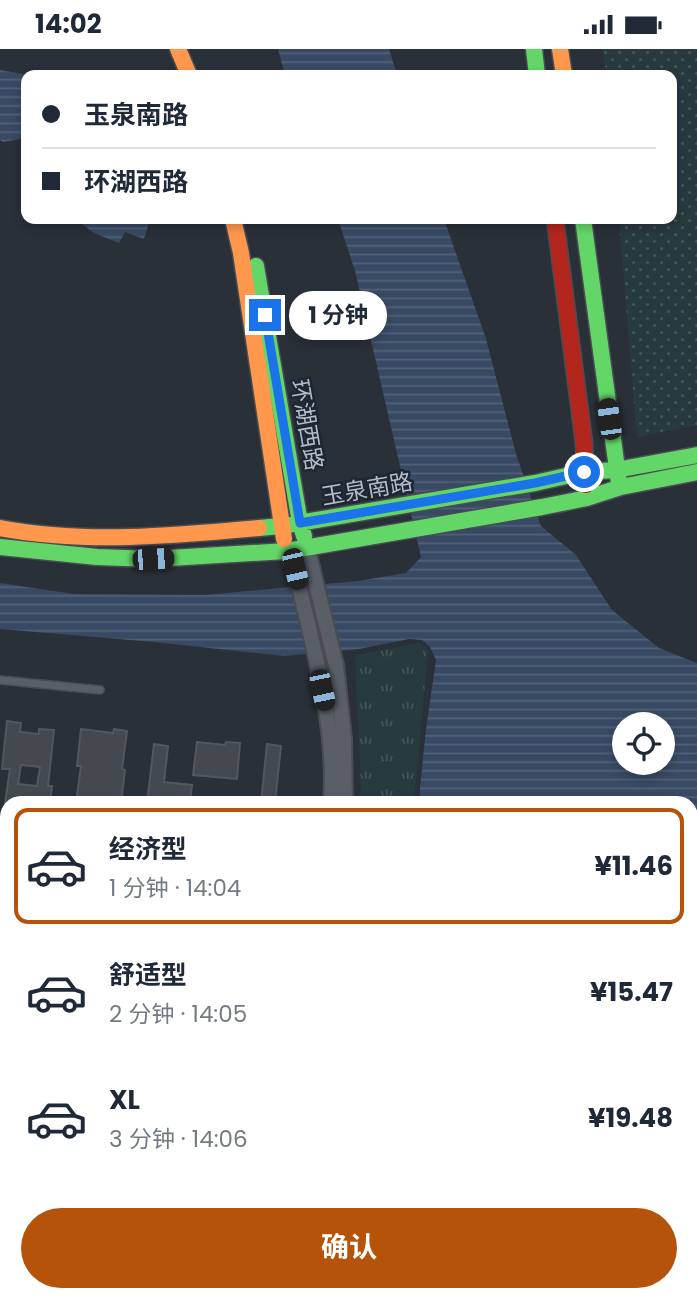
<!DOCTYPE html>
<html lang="zh">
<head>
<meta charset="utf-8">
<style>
  body { margin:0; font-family:Poppins,"Noto Sans SC",sans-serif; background:#f6f6f7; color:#1f2937; height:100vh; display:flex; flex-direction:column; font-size:26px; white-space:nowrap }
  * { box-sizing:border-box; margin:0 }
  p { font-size:23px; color:#747a83 }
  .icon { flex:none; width:38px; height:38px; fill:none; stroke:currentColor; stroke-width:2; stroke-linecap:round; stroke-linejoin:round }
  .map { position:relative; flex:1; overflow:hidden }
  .sheet { position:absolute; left:0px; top:747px; width:698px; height:506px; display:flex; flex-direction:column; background:#fff; border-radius:21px 21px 0 0; box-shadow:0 4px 10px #0003 }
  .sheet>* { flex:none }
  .top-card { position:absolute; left:21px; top:21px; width:656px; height:154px; border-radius:14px; box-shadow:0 4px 10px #0003; display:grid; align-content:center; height:154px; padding:0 21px; background:#fff }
  .tools { position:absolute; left:612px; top:663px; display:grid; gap:14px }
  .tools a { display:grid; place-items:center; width:63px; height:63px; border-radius:50%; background:#fff; box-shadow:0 4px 10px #0003; font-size:35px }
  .end { position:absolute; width:32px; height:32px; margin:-16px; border:9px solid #1a73e8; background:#fff; box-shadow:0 0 0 4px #fff }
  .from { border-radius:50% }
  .bubble { position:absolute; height:49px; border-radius:24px; background:#fff; box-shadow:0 4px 10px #0003; font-size:23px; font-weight:700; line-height:49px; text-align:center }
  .car { position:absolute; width:21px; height:42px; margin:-21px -10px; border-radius:9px; box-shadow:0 0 5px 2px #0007; background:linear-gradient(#222 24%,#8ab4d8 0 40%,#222 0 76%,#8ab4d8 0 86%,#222 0) }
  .top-card b { display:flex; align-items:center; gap:24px; height:66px; font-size:26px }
  .top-card b+b { border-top:2px solid #e0e1e3 }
  .top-card i { width:18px; height:18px; background:#1f2937 }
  ul { padding:12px 0 0; list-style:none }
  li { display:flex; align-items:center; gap:21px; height:116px; margin:0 14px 10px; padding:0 7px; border:4px solid transparent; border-radius:14px }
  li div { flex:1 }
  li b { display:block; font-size:26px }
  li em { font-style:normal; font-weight:700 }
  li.current { border-color:#b45309 }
  li>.icon { width:63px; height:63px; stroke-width:1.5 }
  .cta { display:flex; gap:14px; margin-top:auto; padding:14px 21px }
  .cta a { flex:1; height:80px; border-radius:42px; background:#b45309; color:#fff; font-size:28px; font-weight:700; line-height:80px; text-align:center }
  .status { display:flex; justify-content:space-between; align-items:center; height:49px; padding:0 35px; background:#fff; direction:ltr }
  .status svg { height:19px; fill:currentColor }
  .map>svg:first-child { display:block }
</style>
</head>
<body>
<div class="status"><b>14:02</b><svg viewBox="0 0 49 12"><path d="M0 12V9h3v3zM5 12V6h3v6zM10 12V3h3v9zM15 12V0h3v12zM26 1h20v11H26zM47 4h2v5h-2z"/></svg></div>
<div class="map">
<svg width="697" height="1252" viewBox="0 0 697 1252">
  <defs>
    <pattern id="grass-dots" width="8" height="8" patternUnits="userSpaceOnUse" patternTransform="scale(1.75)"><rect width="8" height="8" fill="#273a3e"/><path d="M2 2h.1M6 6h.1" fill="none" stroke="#445559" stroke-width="1.8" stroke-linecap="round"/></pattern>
    <pattern id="park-tufts" width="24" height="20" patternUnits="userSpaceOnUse" patternTransform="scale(1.75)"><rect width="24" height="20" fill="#273a3e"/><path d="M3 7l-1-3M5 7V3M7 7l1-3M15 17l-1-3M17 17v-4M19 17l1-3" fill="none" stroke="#445559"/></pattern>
    <pattern id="water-rules" width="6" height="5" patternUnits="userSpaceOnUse" patternTransform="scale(1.75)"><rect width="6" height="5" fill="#384963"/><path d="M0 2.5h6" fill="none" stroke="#526178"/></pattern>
  </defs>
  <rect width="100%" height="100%" fill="#2a3038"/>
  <path fill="url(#grass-dots)" d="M 602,0 L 697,0 L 697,376 L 637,388 L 619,170 L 672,170 L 672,26 L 607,26 Z"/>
  <path fill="url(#park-tufts)" d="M 420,594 L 428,602 L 414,754 L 360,754 L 361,738 L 355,606 Z"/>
  <path fill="url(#water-rules)" fill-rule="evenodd" d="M 278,0 L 389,0 L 397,26 L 285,26 Z
    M 0,21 L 29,26 L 26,26 L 26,79 L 20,90 L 3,93 L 0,91 Z
    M 82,170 L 150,170 L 144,190 L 125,183 L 119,194 L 94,184 L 81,174 Z
    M 338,170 L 444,170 L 486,290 L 516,405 L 541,477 L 576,506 L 612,561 L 659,599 L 697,614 L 697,761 L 691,762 L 691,754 L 420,754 L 420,739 L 426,680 L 436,611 L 430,598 L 422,591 L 409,590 L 359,600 L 284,607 L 154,593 L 0,580 L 0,534 L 74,545 L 205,546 L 358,532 L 406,524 L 421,508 L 355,222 ZM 625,676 L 663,676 L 663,714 L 625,714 Z
    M 0,1216 L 7,1217 L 7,1246 L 317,1247 L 486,1246 L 485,1252 L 26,1252 L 0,1245 Z"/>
  <path fill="#444950" stroke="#52575f" stroke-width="2" fill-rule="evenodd" d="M 7,672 L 21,674 L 20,683 L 39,685 L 39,680 L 54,681 L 48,737 L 52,737 L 50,754 L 5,754 L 10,720 L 2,720 ZM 21,716 L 40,718 L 37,737 L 18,735 Z
    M 81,680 L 113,684 L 114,680 L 127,682 L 122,720 L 125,721 L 121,754 L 76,754 L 81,717 L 77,717 Z
    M 197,693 L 225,696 L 226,693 L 240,694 L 237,730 L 193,726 Z
    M 154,695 L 168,697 L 164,733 L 192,736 L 190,754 L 147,754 Z
    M 267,695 L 281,697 L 275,754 L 261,754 Z"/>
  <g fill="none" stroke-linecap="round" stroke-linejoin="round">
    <g stroke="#484c53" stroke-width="10">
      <path id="lane" d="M 0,631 L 100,641
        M 0,1075 L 7,1075"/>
    </g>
    <g stroke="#484c53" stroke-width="18">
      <path id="street" d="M 307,498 L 336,616 L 344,690 L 345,754
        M 287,502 L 295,520 C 312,596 337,675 331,754
        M 0,1126 L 7,1126
        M 0,1136 L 7,1137"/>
    </g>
    <g stroke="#484c53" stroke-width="19">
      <path id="fast" d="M 534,0 L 537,26
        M 583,170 L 619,434
        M 256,217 L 300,474 L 304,487
        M 259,479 L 281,477 L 535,434 L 584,423 L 616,421 L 697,406
        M 0,498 L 97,508 L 153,510 L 287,502 L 542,458 L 587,449 L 621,438 L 697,423"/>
    </g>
    <g stroke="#484c53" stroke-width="19">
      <path id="slow" d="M 178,0 L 189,26
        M 560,0 L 564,26
        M 233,170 L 241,204 L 284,490
        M 0,479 C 85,495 173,487 259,479"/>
    </g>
    <g stroke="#484c53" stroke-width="19">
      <path id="jam" d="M 555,170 L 584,394 L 586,436"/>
    </g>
    <path stroke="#5d636a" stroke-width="2" stroke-dasharray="5 5" stroke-linecap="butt" d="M 691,1090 L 697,1091"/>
    <use href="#lane" stroke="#5a5e66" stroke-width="7"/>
    <use href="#street" stroke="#5a5e66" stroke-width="14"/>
    <use href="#fast" stroke="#63d668" stroke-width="16"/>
    <use href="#slow" stroke="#ff974d" stroke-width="16"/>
    <use href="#jam" stroke="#b3261e" stroke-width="16"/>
  </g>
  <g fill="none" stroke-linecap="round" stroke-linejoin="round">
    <path stroke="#1a73e8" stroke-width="9" d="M 265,266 L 300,474 L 535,434 L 584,423"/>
  </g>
  <g text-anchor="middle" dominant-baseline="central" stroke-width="5" stroke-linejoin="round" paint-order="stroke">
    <g font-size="23" fill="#b4bcc9" stroke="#1d2633">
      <text transform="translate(307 376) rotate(80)">环湖西路</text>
      <text transform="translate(367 440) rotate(-10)">玉泉南路</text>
    </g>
  </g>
</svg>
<div class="tools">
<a><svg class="icon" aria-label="locate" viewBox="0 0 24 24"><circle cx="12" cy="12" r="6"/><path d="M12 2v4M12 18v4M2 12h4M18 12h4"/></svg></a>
</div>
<i class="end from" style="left:584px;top:423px"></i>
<i class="end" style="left:265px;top:266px"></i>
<div class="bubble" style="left:289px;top:242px;width:98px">1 分钟</div>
<i class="car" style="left:609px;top:370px;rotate:352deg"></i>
<i class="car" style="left:153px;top:510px;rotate:87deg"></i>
<i class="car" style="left:295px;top:520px;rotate:167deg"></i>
<i class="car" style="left:322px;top:641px;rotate:168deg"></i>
<div class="top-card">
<b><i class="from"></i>玉泉南路</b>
<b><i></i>环湖西路</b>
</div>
<section class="sheet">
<ul>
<li class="current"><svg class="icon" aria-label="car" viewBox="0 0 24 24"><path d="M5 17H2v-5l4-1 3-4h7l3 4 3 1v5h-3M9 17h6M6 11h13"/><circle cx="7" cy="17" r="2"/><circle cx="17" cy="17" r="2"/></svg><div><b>经济型</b><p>1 分钟 · 14:04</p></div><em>¥11.46</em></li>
<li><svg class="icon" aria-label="car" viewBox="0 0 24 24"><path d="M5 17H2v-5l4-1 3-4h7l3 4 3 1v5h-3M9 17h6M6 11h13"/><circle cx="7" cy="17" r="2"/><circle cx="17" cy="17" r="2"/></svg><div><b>舒适型</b><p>2 分钟 · 14:05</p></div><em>¥15.47</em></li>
<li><svg class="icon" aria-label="car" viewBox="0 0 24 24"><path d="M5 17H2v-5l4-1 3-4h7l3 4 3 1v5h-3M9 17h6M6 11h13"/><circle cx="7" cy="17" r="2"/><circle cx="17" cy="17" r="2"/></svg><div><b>XL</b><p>3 分钟 · 14:06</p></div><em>¥19.48</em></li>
</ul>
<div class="cta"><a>确认</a></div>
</section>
</div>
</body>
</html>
